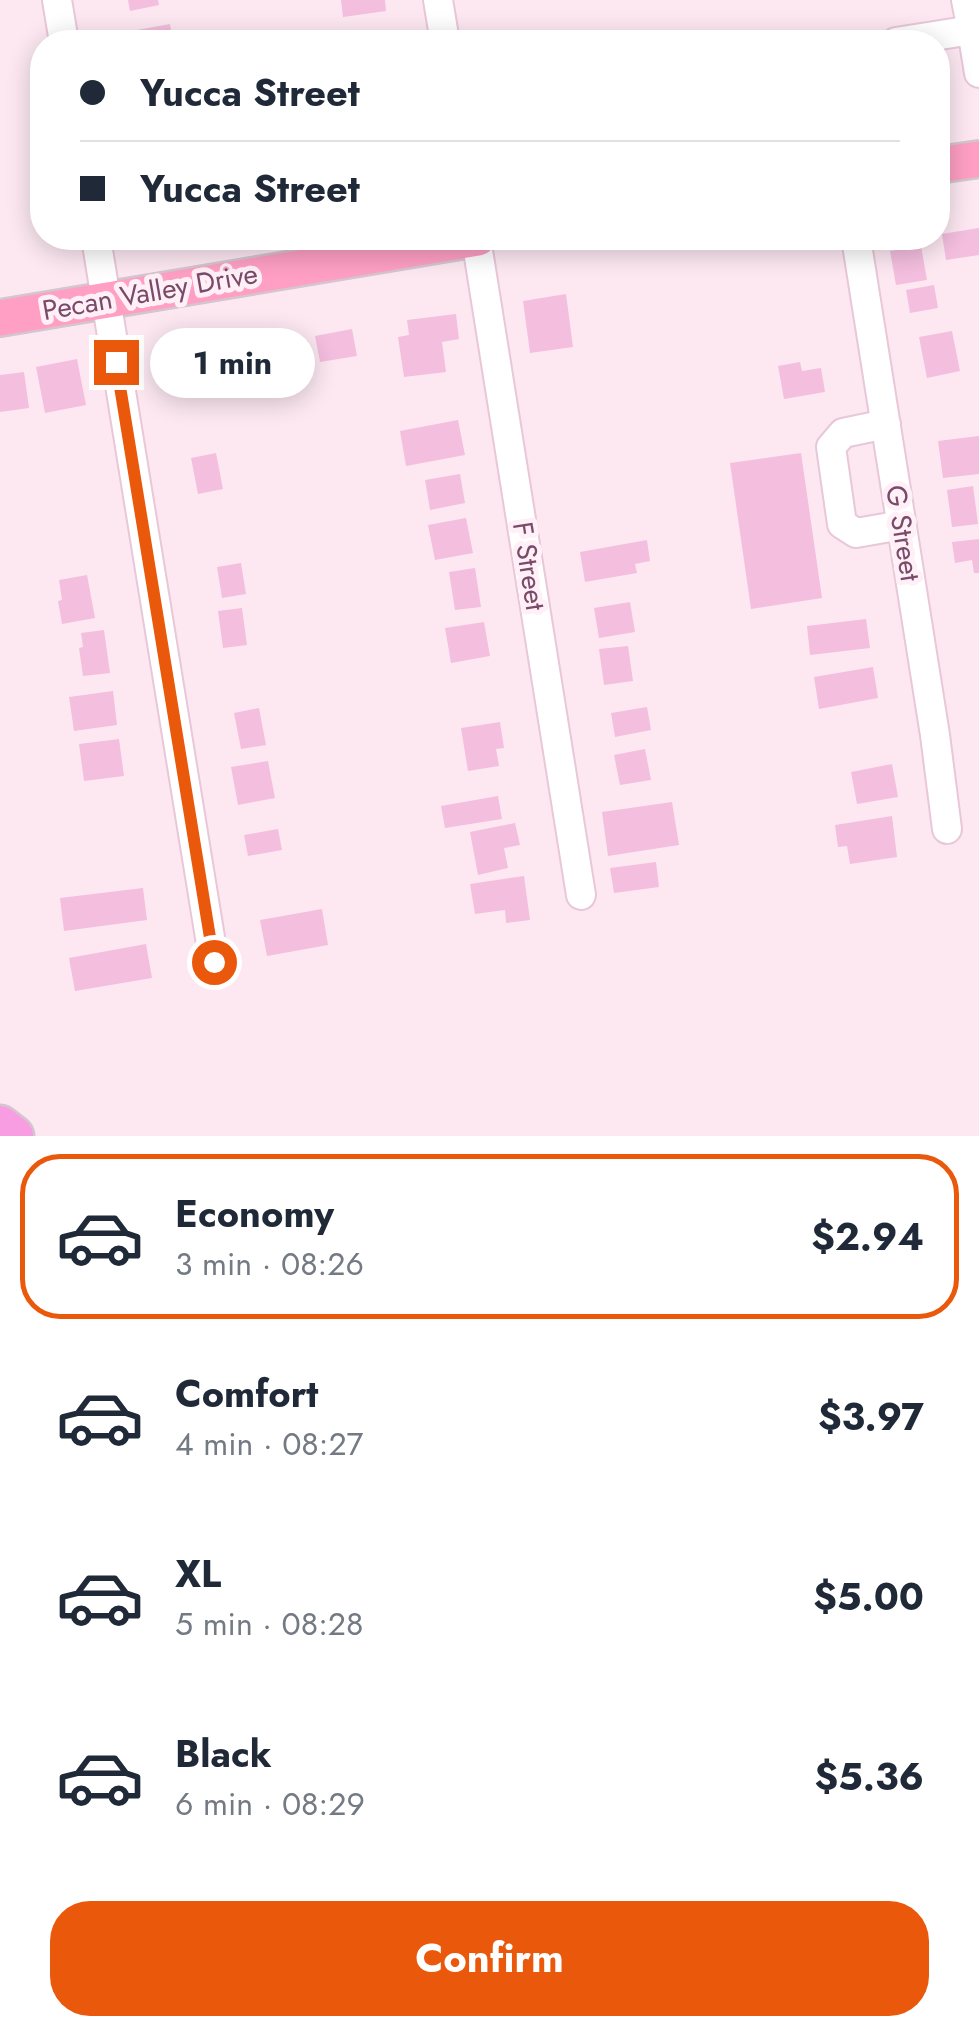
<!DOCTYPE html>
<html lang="en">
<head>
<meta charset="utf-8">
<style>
  body { margin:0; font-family:Jost,sans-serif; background:#f6f6f7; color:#1f2937; height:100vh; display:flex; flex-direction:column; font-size:38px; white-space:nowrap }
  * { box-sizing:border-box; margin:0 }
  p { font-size:32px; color:#747a83 }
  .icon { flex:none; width:55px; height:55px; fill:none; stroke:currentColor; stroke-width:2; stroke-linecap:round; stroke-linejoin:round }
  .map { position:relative; height:1136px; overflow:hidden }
  .panel { display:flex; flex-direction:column; background:#fff; flex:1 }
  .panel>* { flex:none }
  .hud { position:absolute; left:30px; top:30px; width:920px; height:220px; border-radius:40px; box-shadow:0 5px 25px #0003; display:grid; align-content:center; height:220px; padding:0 50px; background:#fff }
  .end { position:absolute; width:45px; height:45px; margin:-22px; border:12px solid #ea580c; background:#fff; box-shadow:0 0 0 5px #fff }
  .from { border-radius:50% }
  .bubble { position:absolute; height:70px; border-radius:35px; background:#fff; box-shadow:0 5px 25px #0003; font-size:32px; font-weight:700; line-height:70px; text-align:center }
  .hud b { display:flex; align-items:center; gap:35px; height:95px; font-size:38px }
  .hud b+b { border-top:2px solid #e0e1e3 }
  .hud i { width:25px; height:25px; background:#1f2937 }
  ul { padding:18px 0 0; list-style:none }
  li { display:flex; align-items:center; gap:30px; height:165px; margin:0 20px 15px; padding:0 30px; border:5px solid transparent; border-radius:40px }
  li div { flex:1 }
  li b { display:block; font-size:38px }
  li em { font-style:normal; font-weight:700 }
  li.on { border-color:#ea580c }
  li>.icon { width:90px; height:90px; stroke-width:1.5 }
  .cta { display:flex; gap:20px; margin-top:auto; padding:20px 50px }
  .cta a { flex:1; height:115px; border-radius:40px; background:#ea580c; color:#fff; font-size:40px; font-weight:700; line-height:115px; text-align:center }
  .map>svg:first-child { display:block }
</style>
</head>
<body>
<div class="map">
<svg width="979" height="1136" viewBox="0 0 979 1136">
  <rect width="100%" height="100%" fill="#fde8f1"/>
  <path fill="#f4bedf" d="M 128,0 L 158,0 L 159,5 L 130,11 Z
    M 341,0 L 385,0 L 386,11 L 343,17 Z
    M 170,24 L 173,42 L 139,42 L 137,30 Z
    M 979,228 L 979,255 L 946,260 L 942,234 Z
    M 921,246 L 927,280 L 896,285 L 890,251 Z
    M 934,285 L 938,308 L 910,313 L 906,290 Z
    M 566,294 L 573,347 L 530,353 L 523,301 Z
    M 456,314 L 459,339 L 442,342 L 446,372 L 404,377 L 398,337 L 409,335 L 407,320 Z
    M 352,329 L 357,356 L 320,362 L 315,336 Z
    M 952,331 L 960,371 L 927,378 L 919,337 Z
    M 301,337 L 305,362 L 249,372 L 244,347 Z
    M 77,359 L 86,405 L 45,413 L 36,367 Z
    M 800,362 L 802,371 L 821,368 L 825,392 L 784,399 L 778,366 Z
    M 24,372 L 29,408 L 0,412 L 0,375 Z
    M 458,420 L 465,455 L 406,466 L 400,431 Z
    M 979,436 L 979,474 L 943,478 L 938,441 Z
    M 216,453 L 223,489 L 198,494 L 191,458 Z
    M 801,453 L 822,598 L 751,609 L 730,463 Z
    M 460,474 L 465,503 L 430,510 L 425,480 Z
    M 973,486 L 978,524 L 952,527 L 947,490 Z
    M 466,518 L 473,553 L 435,560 L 428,525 Z
    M 979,539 L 979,573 L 974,573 L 972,560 L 955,563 L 952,542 Z
    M 647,540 L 650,561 L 635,564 L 637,573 L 585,582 L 580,552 Z
    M 241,563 L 246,594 L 222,598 L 217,567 Z
    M 475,568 L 481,607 L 455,610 L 449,572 Z
    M 87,575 L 95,618 L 62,624 L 58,601 L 62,600 L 59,580 Z
    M 630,602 L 635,632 L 599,638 L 594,608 Z
    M 242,608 L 247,645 L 223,648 L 218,611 Z
    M 866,619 L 870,648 L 810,655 L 807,626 Z
    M 484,622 L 490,656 L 451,663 L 445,628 Z
    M 104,630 L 110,673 L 83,676 L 79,648 L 83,647 L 81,633 Z
    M 628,646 L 633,681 L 604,685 L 599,649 Z
    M 873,667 L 878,698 L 819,709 L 814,677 Z
    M 113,691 L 117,725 L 74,731 L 69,697 Z
    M 647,707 L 651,730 L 615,737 L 611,713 Z
    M 259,708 L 266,745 L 241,749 L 234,713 Z
    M 500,722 L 504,748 L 496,749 L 499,766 L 468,771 L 461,728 Z
    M 119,739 L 124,776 L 84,781 L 79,744 Z
    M 645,749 L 651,780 L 620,785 L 614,755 Z
    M 268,761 L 275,798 L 238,805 L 231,767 Z
    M 892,764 L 898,797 L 857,804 L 851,772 Z
    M 498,796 L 502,819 L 445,828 L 441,806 Z
    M 672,802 L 679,845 L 608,856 L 602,812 Z
    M 892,816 L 897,857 L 850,864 L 847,846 L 838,847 L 835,825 Z
    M 515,823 L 520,845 L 504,848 L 508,868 L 478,875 L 470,832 Z
    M 278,829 L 282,850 L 248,856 L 244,835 Z
    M 656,862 L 659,887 L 614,893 L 610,868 Z
    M 524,876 L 530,920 L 506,923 L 505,910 L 475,914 L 470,884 Z
    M 143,888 L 147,920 L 64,931 L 60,898 Z
    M 322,909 L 328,945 L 267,956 L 260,920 Z
    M 146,944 L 152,978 L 75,991 L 69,958 Z"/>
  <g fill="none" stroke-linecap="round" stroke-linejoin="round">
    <g stroke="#e8c7d9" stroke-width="32">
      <path id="minor" d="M 57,0 L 64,42
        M 438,0 L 445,42
        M 966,0 L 972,30
        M 896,42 L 972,30 L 979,73
        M 96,238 L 214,962
        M 476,238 L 581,895
        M 856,238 L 935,735 L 947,829
        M 886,424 L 843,433 L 831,447 L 842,524 L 856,533 L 902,525"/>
    </g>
    <g stroke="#d4c5cf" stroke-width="40">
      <path id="major" d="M 938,165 L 979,159
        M 0,318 L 478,238"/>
    </g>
    <g stroke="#d4c5cf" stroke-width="45">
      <path id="highway" d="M 0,1126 L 13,1136"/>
    </g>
    <use href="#minor" stroke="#fff" stroke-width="28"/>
    <use href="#major" stroke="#fe9fc3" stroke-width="35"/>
    <use href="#highway" stroke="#f99de3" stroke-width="40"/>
  </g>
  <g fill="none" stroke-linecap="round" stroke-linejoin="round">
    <path stroke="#ea580c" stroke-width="12" d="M 116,362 L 214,962"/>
  </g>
  <g text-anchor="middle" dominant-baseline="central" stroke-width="10" stroke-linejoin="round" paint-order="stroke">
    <g font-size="28" fill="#794a69" stroke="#ffeff6">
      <text transform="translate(150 292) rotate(-10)">Pecan Valley Drive</text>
      <text transform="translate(903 533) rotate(81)">G Street</text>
      <text transform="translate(529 566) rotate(81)">F Street</text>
    </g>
  </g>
</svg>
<i class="end from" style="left:214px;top:962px"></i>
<i class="end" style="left:116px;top:362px"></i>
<div class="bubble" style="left:150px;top:328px;width:165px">1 min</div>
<div class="hud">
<b><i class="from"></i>Yucca Street</b>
<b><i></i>Yucca Street</b>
</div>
</div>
<section class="panel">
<ul>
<li class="on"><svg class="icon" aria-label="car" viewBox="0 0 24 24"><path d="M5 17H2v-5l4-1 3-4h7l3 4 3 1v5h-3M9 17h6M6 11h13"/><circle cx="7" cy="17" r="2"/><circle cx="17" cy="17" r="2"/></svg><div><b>Economy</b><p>3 min · 08:26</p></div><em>$2.94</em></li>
<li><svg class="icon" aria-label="car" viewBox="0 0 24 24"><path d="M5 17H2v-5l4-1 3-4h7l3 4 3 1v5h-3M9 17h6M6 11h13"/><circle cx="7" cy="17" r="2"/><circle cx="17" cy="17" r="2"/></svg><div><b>Comfort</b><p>4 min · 08:27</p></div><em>$3.97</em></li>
<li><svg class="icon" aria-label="car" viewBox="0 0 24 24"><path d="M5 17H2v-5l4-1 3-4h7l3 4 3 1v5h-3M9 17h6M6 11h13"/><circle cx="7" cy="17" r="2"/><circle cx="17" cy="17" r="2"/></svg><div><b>XL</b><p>5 min · 08:28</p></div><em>$5.00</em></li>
<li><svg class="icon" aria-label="car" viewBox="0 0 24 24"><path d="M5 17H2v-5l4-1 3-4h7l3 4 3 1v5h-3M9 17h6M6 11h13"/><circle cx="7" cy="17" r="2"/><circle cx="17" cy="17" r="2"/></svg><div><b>Black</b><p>6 min · 08:29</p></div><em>$5.36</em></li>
</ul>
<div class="cta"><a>Confirm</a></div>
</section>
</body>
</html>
